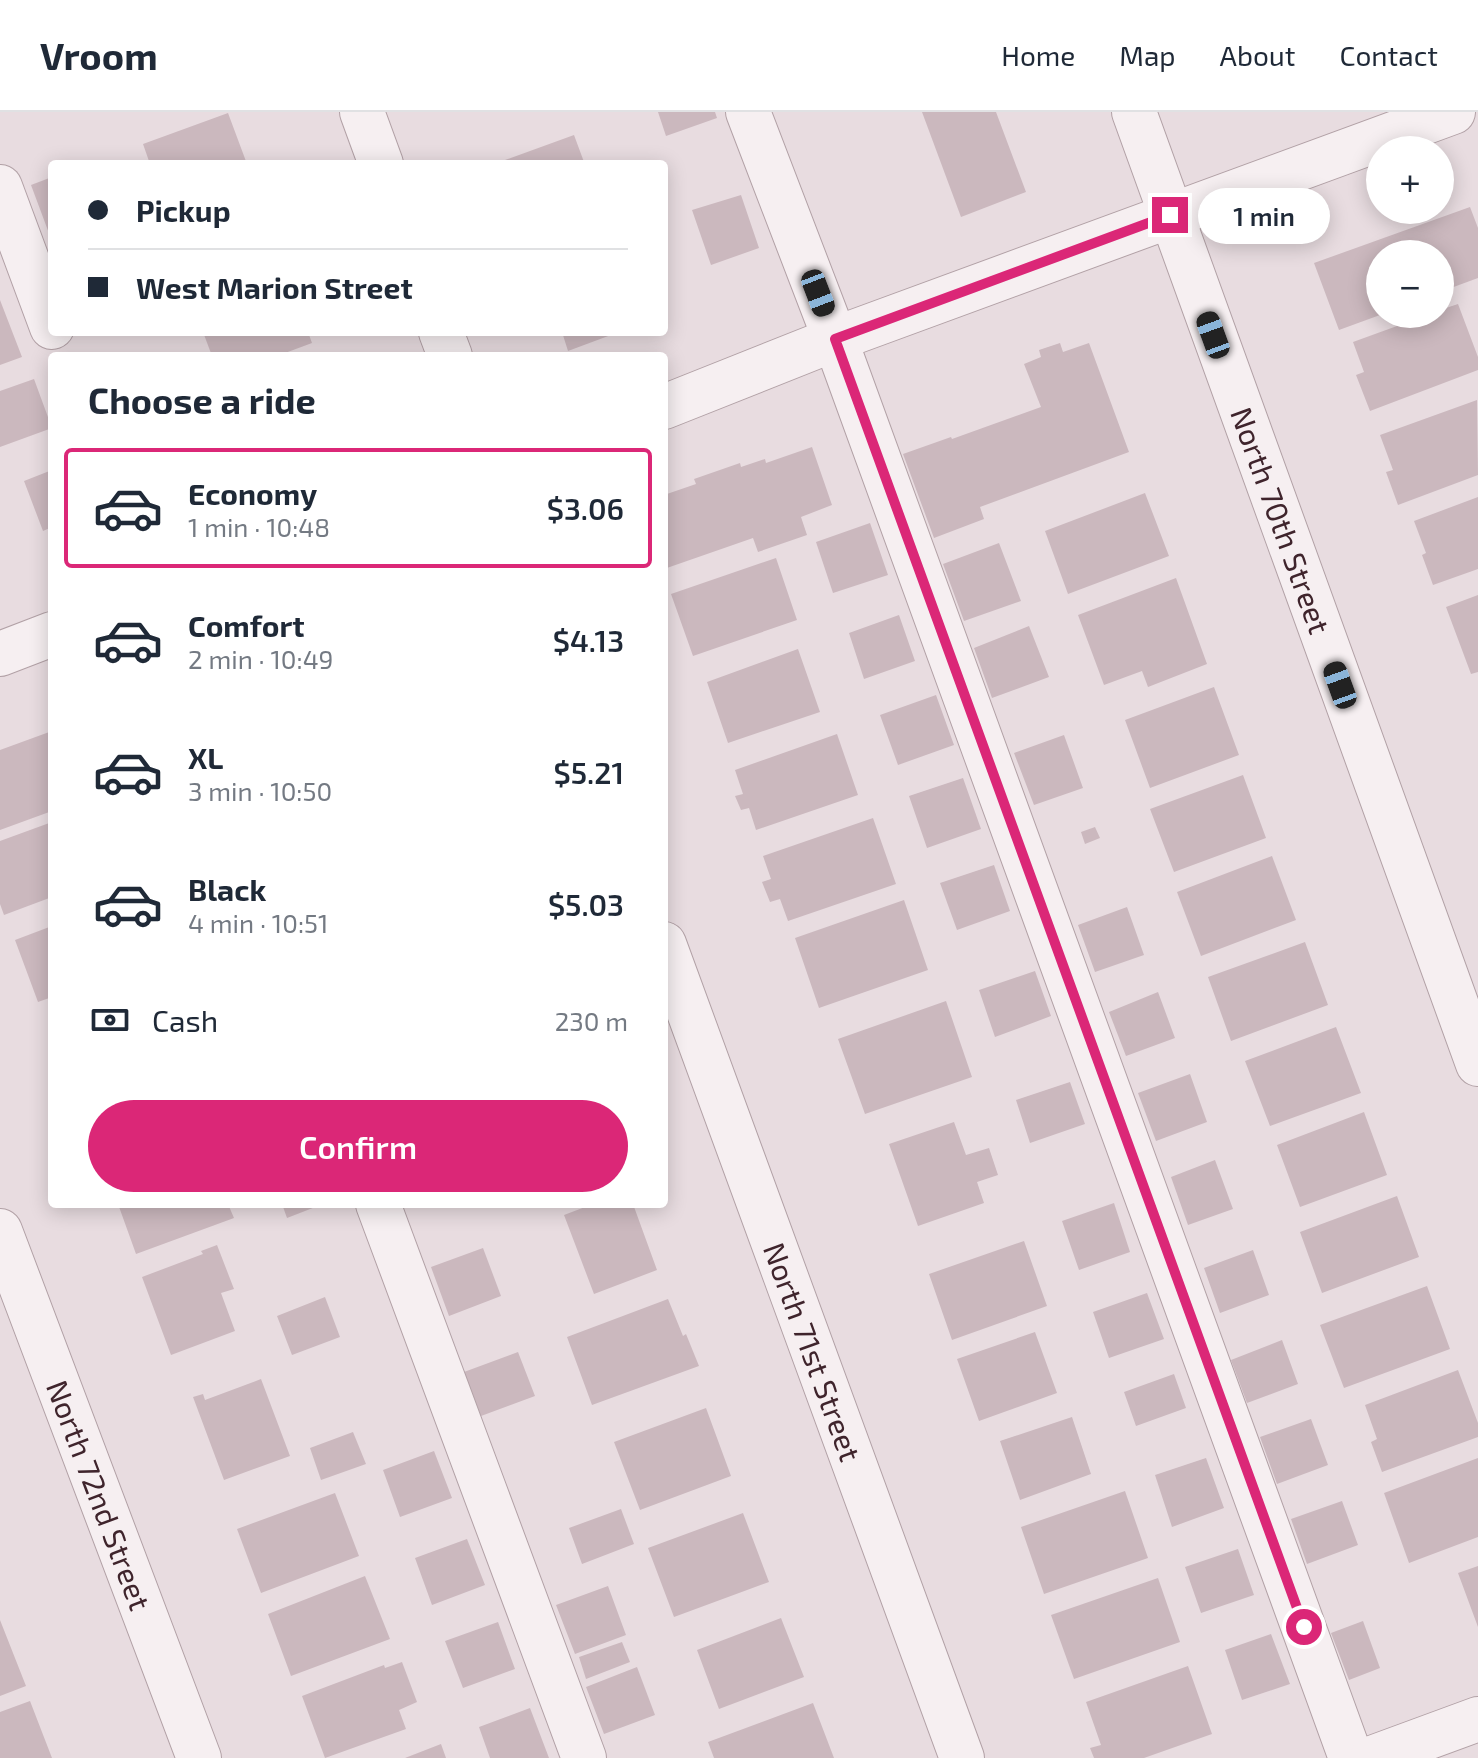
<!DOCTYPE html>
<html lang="en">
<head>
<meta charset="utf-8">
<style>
  body { margin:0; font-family:"Exo 2",sans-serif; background:#f6f6f7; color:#1f2937; height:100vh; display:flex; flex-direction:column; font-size:30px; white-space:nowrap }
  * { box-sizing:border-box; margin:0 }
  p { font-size:26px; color:#747a83 }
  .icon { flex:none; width:44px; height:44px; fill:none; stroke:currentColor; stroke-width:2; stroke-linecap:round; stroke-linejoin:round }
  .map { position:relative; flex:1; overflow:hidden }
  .panel { position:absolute; left:48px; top:240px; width:620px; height:856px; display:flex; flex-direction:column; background:#fff; border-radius:8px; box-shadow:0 4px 20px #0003 }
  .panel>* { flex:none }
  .hud { position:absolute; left:48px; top:48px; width:620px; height:176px; border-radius:8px; box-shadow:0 4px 20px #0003; display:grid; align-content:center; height:176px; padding:0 40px; background:#fff }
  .controls { position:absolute; left:1366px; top:24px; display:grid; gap:16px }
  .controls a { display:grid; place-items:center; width:88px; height:88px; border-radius:50%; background:#fff; box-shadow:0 4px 20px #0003; font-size:40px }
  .end { position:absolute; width:36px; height:36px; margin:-18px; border:10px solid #db2777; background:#fff; box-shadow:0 0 0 4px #fff }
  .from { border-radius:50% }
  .bubble { position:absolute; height:56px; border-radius:28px; background:#fff; box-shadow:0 4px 20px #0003; font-size:26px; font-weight:600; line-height:56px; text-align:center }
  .car { position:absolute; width:24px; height:48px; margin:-24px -12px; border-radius:10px; box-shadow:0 0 6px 2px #0007; background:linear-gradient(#222 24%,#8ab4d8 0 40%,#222 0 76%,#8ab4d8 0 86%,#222 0) }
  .hud b { display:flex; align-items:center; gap:28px; height:76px; font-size:30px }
  .hud b+b { border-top:2px solid #e0e1e3 }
  .hud i { width:20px; height:20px; background:#1f2937 }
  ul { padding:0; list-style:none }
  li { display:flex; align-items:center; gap:24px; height:120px; margin:0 16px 12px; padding:0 24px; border:4px solid transparent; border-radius:8px }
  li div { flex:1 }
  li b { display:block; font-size:30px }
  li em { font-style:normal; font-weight:600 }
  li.current { border-color:#db2777 }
  li>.icon { width:72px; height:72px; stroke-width:1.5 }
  h2 { padding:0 40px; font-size:36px; line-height:96px }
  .pay { display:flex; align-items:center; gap:20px; height:88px; padding:0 40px; font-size:30px }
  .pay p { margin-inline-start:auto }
  .primary-button { display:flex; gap:16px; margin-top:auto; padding:16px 40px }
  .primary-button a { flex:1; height:92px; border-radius:48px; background:#db2777; color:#fff; font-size:32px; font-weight:600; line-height:92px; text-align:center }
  header { display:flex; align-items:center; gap:48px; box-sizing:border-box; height:112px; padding:0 40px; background:#fff; border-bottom:2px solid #e0e1e3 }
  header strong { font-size:38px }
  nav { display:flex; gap:44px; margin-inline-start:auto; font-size:28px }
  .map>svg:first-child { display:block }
</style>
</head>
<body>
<header>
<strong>Vroom</strong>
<nav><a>Home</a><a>Map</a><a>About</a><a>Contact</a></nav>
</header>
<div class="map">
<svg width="1478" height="1646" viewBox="0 0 1478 1646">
  <rect width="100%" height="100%" fill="#e8dce0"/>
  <path fill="#cbb8be" d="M 658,0 L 715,0 L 717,6 L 666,24 Z
    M 922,0 L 996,0 L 1026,80 L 961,105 Z
    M 228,1 L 247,52 L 150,52 L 143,32 Z
    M 574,23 L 584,50 L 578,52 L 507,52 L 505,48 Z
    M 52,65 L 52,123 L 50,124 L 31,73 Z
    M 741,83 L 759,136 L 711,153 L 692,98 Z
    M 1470,95 L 1478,116 L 1478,166 L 1440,180 L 1440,142 L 1380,142 L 1380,203 L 1339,218 L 1314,151 Z
    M 0,188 L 22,245 L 0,253 Z
    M 1458,192 L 1478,245 L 1478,258 L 1370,299 L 1356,263 L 1364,260 L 1353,230 L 1430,202 L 1440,202 L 1440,198 Z
    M 203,220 L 308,220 L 312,231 L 277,244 L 212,244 Z
    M 562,220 L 619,220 L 568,239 Z
    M 1060,231 L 1063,240 L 1089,231 L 1129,340 L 980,395 L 984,407 L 934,426 L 903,342 L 951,325 L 952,327 L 1041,295 L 1024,252 L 1041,245 L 1039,238 Z
    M 34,267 L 52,316 L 0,335 L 0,279 Z
    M 1477,288 L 1478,363 L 1398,393 L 1386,360 L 1393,358 L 1380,323 Z
    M 812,335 L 832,393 L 801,405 L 807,423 L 758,440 L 753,426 L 664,457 L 664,383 L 696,372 L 694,367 L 740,351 L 741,355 L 765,347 L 766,351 Z
    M 52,358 L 52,415 L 43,419 L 24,369 Z
    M 1145,381 L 1169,444 L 1068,482 L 1045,419 Z
    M 1478,385 L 1478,457 L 1433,473 L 1422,443 L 1426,441 L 1414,409 Z
    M 870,411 L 888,463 L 833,481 L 816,430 Z
    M 999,431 L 1021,489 L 964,509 L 943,452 Z
    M 776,446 L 797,508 L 693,544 L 671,482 Z
    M 1176,466 L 1207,552 L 1148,575 L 1142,559 L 1104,573 L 1078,503 Z
    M 1478,483 L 1478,560 L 1471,562 L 1446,495 Z
    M 899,503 L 915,549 L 864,567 L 849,521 Z
    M 1029,514 L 1049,565 L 992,586 L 974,536 Z
    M 798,537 L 820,600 L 728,631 L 707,570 Z
    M 1214,575 L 1239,643 L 1150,676 L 1125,608 Z
    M 936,583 L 954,633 L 898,653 L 880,603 Z
    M 52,619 L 52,699 L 0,718 L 0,638 Z
    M 837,622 L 858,683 L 756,718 L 749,696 L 741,698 L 735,684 L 743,682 L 735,658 Z
    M 1064,623 L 1083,676 L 1034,693 L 1014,641 Z
    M 1243,663 L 1266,726 L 1174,760 L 1150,697 Z
    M 963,666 L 981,717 L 927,736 L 909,684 Z
    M 873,706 L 896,772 L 788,809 L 780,787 L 770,790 L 762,770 L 771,767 L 763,744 Z
    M 52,710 L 52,785 L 4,803 L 0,792 L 0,729 Z
    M 1095,715 L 1100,726 L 1085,732 L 1081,720 Z
    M 1272,744 L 1296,808 L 1201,844 L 1177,780 Z
    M 994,753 L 1010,799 L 957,818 L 940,771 Z
    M 904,788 L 928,858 L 819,896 L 795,826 Z
    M 1127,795 L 1144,843 L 1095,860 L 1078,813 Z
    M 52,814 L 52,885 L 38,890 L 15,828 Z
    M 1305,830 L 1328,893 L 1231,929 L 1208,865 Z
    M 1035,859 L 1051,904 L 995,925 L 979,878 Z
    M 1158,880 L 1175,926 L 1126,944 L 1109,900 Z
    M 946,889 L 972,965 L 865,1002 L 838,927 Z
    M 1336,915 L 1361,981 L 1270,1014 L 1245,949 Z
    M 1190,962 L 1207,1010 L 1156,1029 L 1138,981 Z
    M 1070,970 L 1085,1012 L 1030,1031 L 1016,988 Z
    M 1364,1000 L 1387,1063 L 1300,1095 L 1277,1033 Z
    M 954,1010 L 966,1043 L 989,1036 L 998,1063 L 977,1070 L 984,1091 L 918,1114 L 889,1032 Z
    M 1215,1048 L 1233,1097 L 1188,1113 L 1171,1065 Z
    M 1397,1084 L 1419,1145 L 1322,1181 L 1300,1120 Z
    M 1114,1091 L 1130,1140 L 1079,1158 L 1062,1109 Z
    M 118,1092 L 228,1092 L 234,1106 L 136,1142 Z
    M 282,1092 L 323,1092 L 287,1106 Z
    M 593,1092 L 633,1092 L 657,1158 L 594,1182 L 564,1103 Z
    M 1024,1129 L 1047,1194 L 952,1228 L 929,1162 Z
    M 217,1133 L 234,1177 L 221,1181 L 235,1219 L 171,1243 L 142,1165 L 203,1142 L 201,1139 Z
    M 483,1136 L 501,1184 L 449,1204 L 431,1155 Z
    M 1253,1138 L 1269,1183 L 1220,1201 L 1204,1156 Z
    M 1427,1174 L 1450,1237 L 1344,1276 L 1320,1213 Z
    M 1147,1181 L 1164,1227 L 1109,1246 L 1093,1200 Z
    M 325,1185 L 340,1225 L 292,1243 L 277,1204 Z
    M 668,1187 L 683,1224 L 686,1222 L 699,1254 L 592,1293 L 567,1225 Z
    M 1035,1220 L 1057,1281 L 979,1309 L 957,1247 Z
    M 1282,1228 L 1298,1272 L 1247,1291 L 1231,1248 Z
    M 518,1240 L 535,1284 L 481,1304 L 464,1260 Z
    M 1458,1258 L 1478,1311 L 1478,1325 L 1382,1360 L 1371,1330 L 1377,1327 L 1365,1293 Z
    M 1174,1262 L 1186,1296 L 1136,1314 L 1124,1280 Z
    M 261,1267 L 290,1344 L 224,1368 L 193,1285 L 203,1282 L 205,1288 Z
    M 706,1296 L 731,1364 L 640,1398 L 614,1330 Z
    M 1072,1305 L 1091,1362 L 1020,1388 L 1000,1329 Z
    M 1311,1307 L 1328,1353 L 1277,1372 L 1260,1325 Z
    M 353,1320 L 366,1352 L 321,1368 L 310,1336 Z
    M 434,1339 L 452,1386 L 400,1405 L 383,1358 Z
    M 1206,1346 L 1224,1396 L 1172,1415 L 1155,1363 Z
    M 1478,1346 L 1478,1425 L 1409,1451 L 1384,1381 Z
    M 1125,1379 L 1148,1446 L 1044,1482 L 1021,1415 Z
    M 335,1381 L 359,1444 L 261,1481 L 237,1417 Z
    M 1342,1389 L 1358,1433 L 1307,1452 L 1291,1407 Z
    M 621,1397 L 634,1432 L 582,1452 L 569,1416 Z
    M 743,1401 L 769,1470 L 674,1505 L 648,1436 Z
    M 467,1427 L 485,1473 L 432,1493 L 415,1446 Z
    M 1238,1437 L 1254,1483 L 1201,1501 L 1185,1455 Z
    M 1478,1454 L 1478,1515 L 1458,1461 Z
    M 365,1464 L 390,1527 L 291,1564 L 268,1502 Z
    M 1158,1466 L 1180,1530 L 1074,1567 L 1051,1503 Z
    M 608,1474 L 626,1523 L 575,1542 L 556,1493 Z
    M 781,1506 L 804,1565 L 719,1597 L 697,1538 Z
    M 0,1508 L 26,1574 L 0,1584 Z
    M 1363,1509 L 1380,1556 L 1349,1568 L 1331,1521 Z
    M 498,1510 L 515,1557 L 463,1576 L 445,1529 Z
    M 1271,1522 L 1290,1572 L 1242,1588 L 1225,1538 Z
    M 622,1530 L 630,1550 L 586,1567 L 579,1545 Z
    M 402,1550 L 417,1590 L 399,1598 L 406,1617 L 325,1646 L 302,1584 L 384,1553 L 385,1556 Z
    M 1188,1554 L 1212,1622 L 1144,1646 L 1094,1646 L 1090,1636 L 1101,1633 L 1086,1590 Z
    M 637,1555 L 655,1603 L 604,1622 L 586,1575 Z
    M 30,1589 L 52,1646 L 0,1646 L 0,1600 Z
    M 813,1591 L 834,1646 L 714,1646 L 708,1630 Z
    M 530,1596 L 549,1646 L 490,1646 L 479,1615 Z
    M 441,1632 L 446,1646 L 405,1646 Z"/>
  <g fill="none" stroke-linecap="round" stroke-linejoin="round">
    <g stroke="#b2a1a6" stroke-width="46">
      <g id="minor">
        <path d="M 362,0 L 381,52"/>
        <path d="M 748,0 L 835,227 L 1351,1646"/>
        <path id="s1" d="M 1134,0 L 1478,952"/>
        <path d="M 0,75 L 52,215"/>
        <path d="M 441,220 L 450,244"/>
        <path d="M 664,295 L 835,227 L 1453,0"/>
        <path d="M 0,542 L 52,522"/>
        <path id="s2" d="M 664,832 L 962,1646"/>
        <path d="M 378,1092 L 584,1646"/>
        <path id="s3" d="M 0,1119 L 199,1646"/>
        <path d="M 1372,1646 L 1478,1607"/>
      </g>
    </g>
    <use href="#minor" stroke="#f6eff1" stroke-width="44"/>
  </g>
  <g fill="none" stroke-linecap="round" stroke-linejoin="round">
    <path stroke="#db2777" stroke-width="10" d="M 1170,103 L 835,227 L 1304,1515"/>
  </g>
  <g text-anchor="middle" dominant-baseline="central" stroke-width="7" stroke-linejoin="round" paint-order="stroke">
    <g font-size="30" fill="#3f242c" stroke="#f5ebef">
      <text stroke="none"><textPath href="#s1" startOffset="434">North 70th Street</textPath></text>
      <text stroke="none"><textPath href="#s2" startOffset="434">North 71st Street</textPath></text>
      <text stroke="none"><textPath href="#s3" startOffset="282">North 72nd Street</textPath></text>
    </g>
  </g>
</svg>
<div class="controls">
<a>+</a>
<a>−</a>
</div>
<i class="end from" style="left:1304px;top:1515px"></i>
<i class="end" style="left:1170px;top:103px"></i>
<div class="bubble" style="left:1198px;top:76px;width:132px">1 min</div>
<i class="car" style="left:818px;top:181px;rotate:159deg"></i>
<i class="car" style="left:1213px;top:223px;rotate:340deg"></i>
<i class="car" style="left:1340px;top:573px;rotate:340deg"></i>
<div class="hud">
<b><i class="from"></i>Pickup</b>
<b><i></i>West Marion Street</b>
</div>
<section class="panel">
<h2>Choose a ride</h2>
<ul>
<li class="current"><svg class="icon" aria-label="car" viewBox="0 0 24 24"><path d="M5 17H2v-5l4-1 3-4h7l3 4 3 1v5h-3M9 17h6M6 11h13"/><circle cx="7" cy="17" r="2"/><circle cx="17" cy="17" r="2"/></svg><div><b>Economy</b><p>1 min · 10:48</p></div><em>$3.06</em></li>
<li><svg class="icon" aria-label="car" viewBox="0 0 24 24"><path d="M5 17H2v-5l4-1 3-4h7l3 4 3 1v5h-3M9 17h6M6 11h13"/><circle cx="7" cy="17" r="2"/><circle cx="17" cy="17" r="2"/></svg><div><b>Comfort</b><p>2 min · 10:49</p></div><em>$4.13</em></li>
<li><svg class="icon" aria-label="car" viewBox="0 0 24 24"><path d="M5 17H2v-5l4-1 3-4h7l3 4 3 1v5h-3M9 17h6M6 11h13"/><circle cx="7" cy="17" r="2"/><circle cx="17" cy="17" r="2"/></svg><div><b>XL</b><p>3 min · 10:50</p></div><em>$5.21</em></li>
<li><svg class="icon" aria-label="car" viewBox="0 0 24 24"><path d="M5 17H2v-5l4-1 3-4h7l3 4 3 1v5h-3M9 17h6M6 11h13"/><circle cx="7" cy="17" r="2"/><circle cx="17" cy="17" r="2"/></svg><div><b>Black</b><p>4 min · 10:51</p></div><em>$5.03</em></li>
</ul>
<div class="pay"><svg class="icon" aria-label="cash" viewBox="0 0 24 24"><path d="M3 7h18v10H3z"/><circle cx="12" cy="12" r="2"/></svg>Cash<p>230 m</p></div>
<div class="primary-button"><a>Confirm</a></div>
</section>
</div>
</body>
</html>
